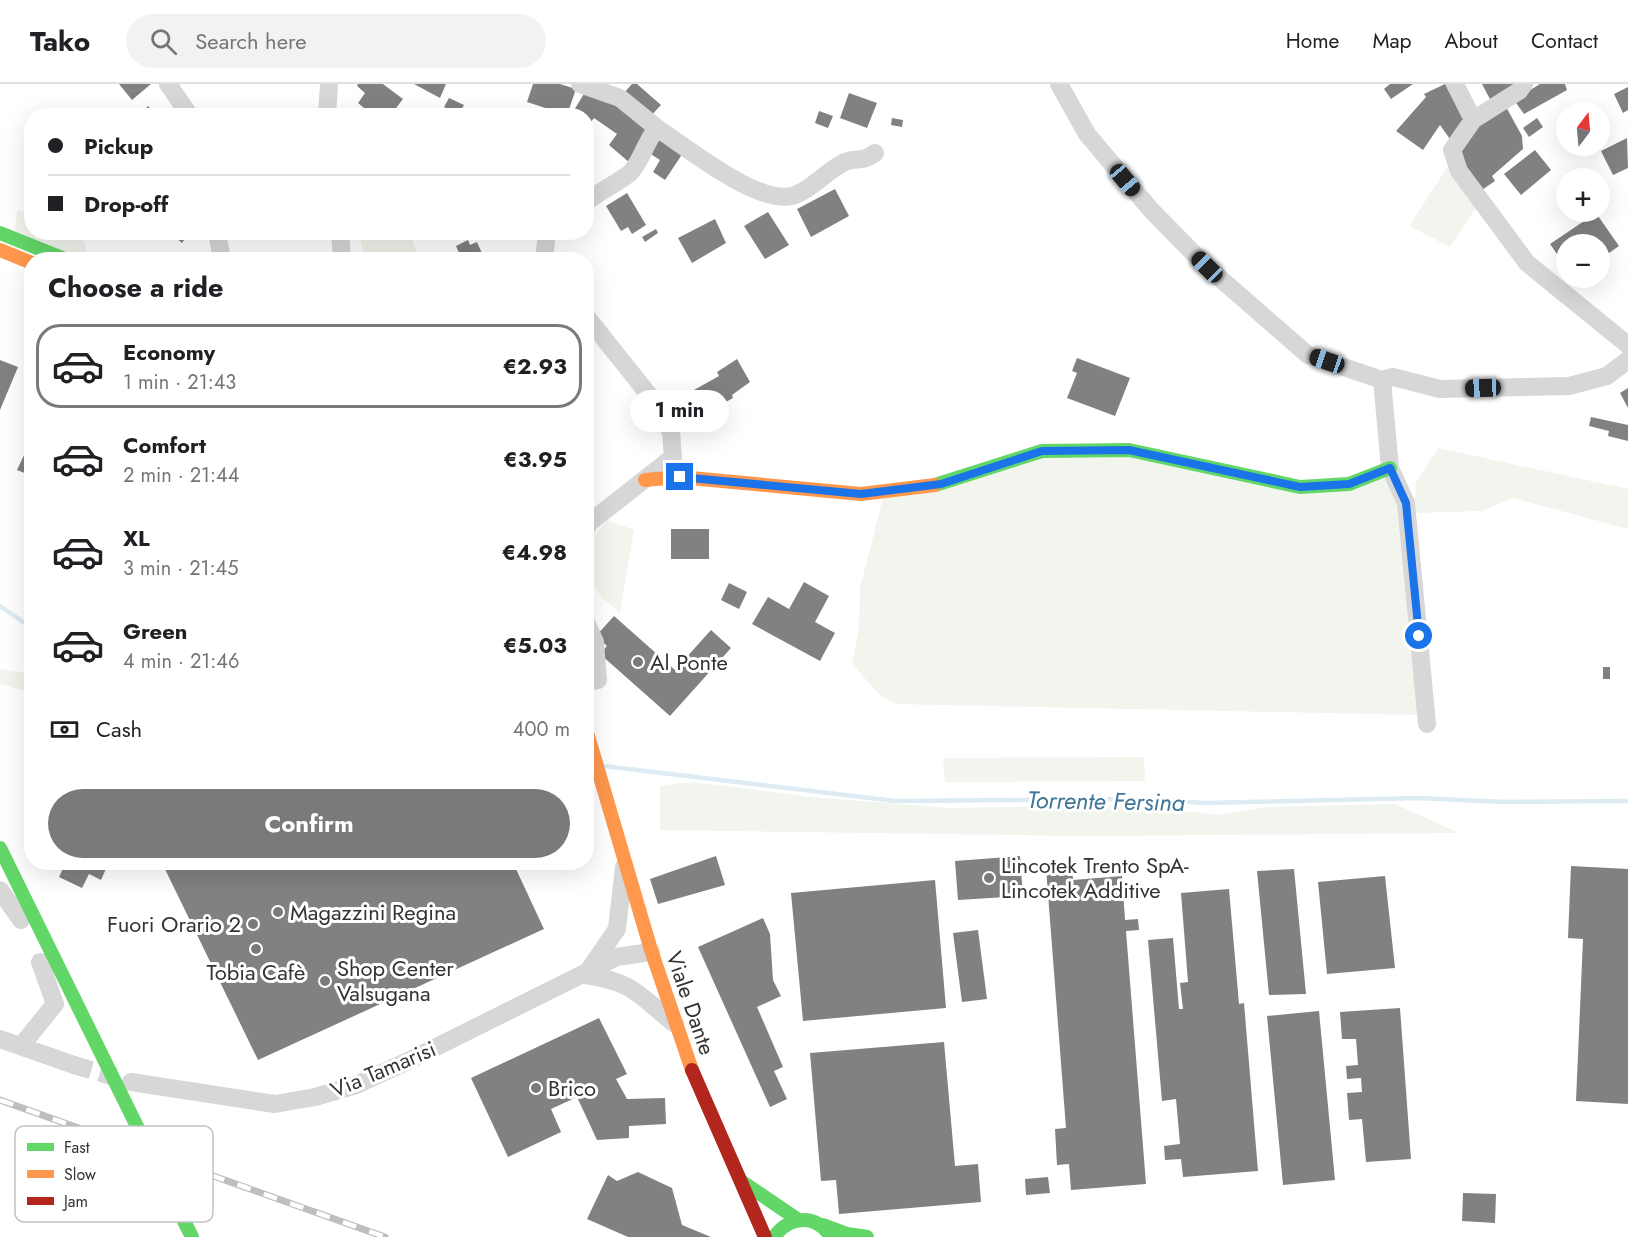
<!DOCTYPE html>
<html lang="en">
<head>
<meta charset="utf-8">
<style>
  body { margin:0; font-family:Jost,sans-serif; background:#f2f2f2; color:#202124; height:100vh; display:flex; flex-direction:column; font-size:22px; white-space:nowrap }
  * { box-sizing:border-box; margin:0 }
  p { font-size:20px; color:#757577 }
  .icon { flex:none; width:33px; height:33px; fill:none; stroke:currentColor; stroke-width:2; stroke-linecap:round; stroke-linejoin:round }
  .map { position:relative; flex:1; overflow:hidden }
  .drawer { position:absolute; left:24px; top:168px; width:570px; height:618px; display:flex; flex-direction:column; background:#fff; border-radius:24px; box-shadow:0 6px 24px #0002 }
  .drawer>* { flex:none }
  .top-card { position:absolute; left:24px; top:24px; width:570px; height:132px; border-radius:24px; box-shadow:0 6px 24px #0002; display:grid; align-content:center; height:132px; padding:0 24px; background:#fff }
  .needle { width:39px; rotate:16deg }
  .controls { position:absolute; left:1556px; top:18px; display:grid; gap:12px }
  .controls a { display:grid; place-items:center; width:54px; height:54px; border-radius:50%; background:#fff; box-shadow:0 6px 24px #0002; font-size:30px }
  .end { position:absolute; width:27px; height:27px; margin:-14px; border:8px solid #1a73e8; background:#fff; box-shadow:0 0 0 3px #fff }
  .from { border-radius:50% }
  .bubble { position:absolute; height:42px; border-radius:21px; background:#fff; box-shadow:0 6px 24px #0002; font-size:20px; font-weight:700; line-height:42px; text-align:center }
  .car { position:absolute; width:18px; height:36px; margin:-18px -9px; border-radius:8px; box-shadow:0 0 4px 2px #0007; background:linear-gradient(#222 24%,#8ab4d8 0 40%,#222 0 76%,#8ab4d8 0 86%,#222 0) }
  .top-card b { display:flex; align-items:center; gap:21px; height:57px; font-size:22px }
  .top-card b+b { border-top:2px solid #e0e0e0 }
  .top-card i { width:15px; height:15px; background:#202124 }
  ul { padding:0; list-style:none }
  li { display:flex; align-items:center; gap:18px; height:84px; margin:0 12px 9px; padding:0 12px; border:3px solid transparent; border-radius:24px }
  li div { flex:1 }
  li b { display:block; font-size:22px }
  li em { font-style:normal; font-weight:700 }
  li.active { border-color:#7a7a7a }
  li>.icon { width:54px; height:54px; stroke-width:1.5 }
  h2 { padding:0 24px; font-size:27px; line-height:72px }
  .pay { display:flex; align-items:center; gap:15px; height:66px; padding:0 24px; font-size:22px }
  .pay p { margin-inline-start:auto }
  .action { display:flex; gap:12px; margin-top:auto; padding:12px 24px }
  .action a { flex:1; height:69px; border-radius:36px; background:#7a7a7a; color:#fff; font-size:24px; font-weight:700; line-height:69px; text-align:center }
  header { display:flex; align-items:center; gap:36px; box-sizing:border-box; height:84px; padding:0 30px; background:#fff; border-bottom:2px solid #e0e0e0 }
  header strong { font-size:28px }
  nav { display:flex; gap:33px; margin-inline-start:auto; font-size:21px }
  .search { width:420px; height:54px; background:#f2f2f2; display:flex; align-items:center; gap:15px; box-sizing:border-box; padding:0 21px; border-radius:33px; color:#757577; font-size:22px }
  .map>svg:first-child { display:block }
</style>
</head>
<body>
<header>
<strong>Tako</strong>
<div class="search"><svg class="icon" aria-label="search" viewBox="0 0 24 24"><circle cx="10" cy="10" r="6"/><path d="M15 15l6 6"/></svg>Search here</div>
<nav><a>Home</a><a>Map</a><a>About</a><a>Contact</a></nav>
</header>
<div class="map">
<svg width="1628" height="1153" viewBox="0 0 1628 1153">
  <rect width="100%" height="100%" fill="#fff"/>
  <path fill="#f1f5ed" d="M 1449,81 L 1481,116 L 1450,163 L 1409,142 Z
    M 17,126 L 31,131 L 32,148 L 69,149 L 84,157 L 88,172 L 79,175 L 15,147 Z
    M 358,149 L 410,149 L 418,173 L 414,175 L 366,175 Z
    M 1438,364 L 1628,405 L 1628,445 L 1513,414 L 1482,427 L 1414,429 L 1416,398 Z
    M 1128,370 L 1275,401 L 1389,387 L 1404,419 L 1421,631 L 896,620 L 881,612 L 852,580 L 859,543 L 860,504 L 883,414 L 1042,371 Z
    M 607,436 L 634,446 L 620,529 L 602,514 L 587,491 L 592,455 Z
    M 0,585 L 31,590 L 31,609 L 0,600 Z
    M 1144,673 L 1145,697 L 945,698 L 943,674 Z
    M 693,698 L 811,713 L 949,724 L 1127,721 L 1220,731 L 1265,723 L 1395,720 L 1459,749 L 1081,752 L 660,746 L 660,702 Z"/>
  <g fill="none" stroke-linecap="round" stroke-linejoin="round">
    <path stroke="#ddebf3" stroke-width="4.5" d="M 0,522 L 32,544
      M 604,682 L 895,717 L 1146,715 L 1204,719 L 1418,714 L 1504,718 L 1628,717"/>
  </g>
  <path fill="#818181" d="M 119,0 L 151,0 L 132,16 Z
    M 358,0 L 383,0 L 403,15 L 390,32 L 374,32 L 358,19 L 365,9 L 357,2 Z
    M 414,0 L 446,0 L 440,14 Z
    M 533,0 L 560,0 L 576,5 L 567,31 L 527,18 Z
    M 632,0 L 637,0 L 661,21 L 648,35 L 622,11 Z
    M 1390,0 L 1413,0 L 1391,15 L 1384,5 Z
    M 1445,0 L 1467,39 L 1452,58 L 1440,41 L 1423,66 L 1396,47 L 1426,13 L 1424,10 Z
    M 1482,0 L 1520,0 L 1492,19 Z
    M 1540,0 L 1565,0 L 1567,6 L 1524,30 L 1514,16 Z
    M 1628,3 L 1628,26 L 1623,29 L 1614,10 Z
    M 600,7 L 651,41 L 636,62 L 640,65 L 630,79 L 609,61 L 617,50 L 594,34 L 589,40 L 586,32 L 573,28 L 585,8 Z
    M 849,9 L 877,19 L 867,44 L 840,34 Z
    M 449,14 L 464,21 L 459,30 L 444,23 Z
    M 1505,21 L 1522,52 L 1523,65 L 1492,92 L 1495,97 L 1479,108 L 1464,86 L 1459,64 L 1472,42 Z
    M 148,22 L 156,32 L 138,32 Z
    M 819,27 L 833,32 L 828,44 L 815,39 Z
    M 892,34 L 903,36 L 902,43 L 891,41 Z
    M 1537,34 L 1543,43 L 1529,53 L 1523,44 Z
    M 656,52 L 683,69 L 665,96 L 653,88 L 660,76 L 646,67 Z
    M 1627,54 L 1628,84 L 1613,91 L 1601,67 Z
    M 1535,66 L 1551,86 L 1521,111 L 1504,90 Z
    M 835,105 L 849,132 L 811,153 L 797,125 Z
    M 627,109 L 646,141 L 632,150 L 628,143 L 621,147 L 606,122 Z
    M 768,128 L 789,161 L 765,175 L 744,142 Z
    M 1596,129 L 1619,162 L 1599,176 L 1599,160 L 1566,160 L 1566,183 L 1550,160 Z
    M 715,135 L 726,159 L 692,179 L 678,154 Z
    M 656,145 L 658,149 L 645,158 L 642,153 Z
    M 169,148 L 190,148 L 182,159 Z
    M 468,156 L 470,161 L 477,158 L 484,174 L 462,176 L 456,162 Z
    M 1077,274 L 1130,294 L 1115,332 L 1067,314 L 1077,289 L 1072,287 Z
    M 737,275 L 750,298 L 732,311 L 733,314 L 706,329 L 694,306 L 719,292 L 717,288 Z
    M 0,276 L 18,283 L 0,326 Z
    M 586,300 L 594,319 L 586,322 Z
    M 1628,304 L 1628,324 L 1620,309 Z
    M 1591,333 L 1628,341 L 1628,357 L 1608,352 L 1609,347 L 1589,342 Z
    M 32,354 L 32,392 L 17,386 Z
    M 671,445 L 709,445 L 709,475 L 671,475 Z
    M 804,498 L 829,512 L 815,538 L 835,549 L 820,577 L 752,540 L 768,513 L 789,525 Z
    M 729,499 L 747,508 L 739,525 L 721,516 Z
    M 614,532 L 675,586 L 711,546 L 731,564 L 670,632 L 600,570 L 607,562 L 596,552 Z
    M 1603,583 L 1610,583 L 1610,595 L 1603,595 Z
    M 716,772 L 725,801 L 658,820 L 650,795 Z
    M 1020,772 L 1023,812 L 958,816 L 955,777 Z
    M 66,778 L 109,778 L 101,796 L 89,790 L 82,804 L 59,793 Z
    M 501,778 L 515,783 L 544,845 L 258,976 L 162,779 Z
    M 1072,782 L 1073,796 L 1122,792 L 1125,836 L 1138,835 L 1139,846 L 1126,847 L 1146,1100 L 1071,1106 L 1069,1080 L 1057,1081 L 1055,1045 L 1066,1044 L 1046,784 Z
    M 1571,782 L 1628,785 L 1628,1020 L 1576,1017 L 1583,855 L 1568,854 Z
    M 1294,785 L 1306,910 L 1269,911 L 1257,787 Z
    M 1385,792 L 1395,884 L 1327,890 L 1318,798 Z
    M 935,796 L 946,924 L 803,937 L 791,809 Z
    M 1229,805 L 1239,920 L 1244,919 L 1258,1087 L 1183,1093 L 1181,1075 L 1165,1076 L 1164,1062 L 1180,1060 L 1176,1015 L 1162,1017 L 1148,856 L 1173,854 L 1179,925 L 1183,925 L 1180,899 L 1188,898 L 1181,809 Z
    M 763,834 L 770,850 L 773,896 L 781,912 L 757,923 L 783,983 L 774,987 L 787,1015 L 770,1023 L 698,863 Z
    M 978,846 L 987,915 L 962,918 L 953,849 Z
    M 1400,924 L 1411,1075 L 1366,1078 L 1362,1035 L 1349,1036 L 1347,1009 L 1362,1008 L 1361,994 L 1347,995 L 1346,982 L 1358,981 L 1356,955 L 1342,955 L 1340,928 Z
    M 1319,927 L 1335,1096 L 1283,1101 L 1267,932 Z
    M 599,934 L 627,990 L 616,995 L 627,1015 L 665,1014 L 666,1040 L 629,1042 L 629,1054 L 597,1056 L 577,1013 L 551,1025 L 561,1048 L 508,1073 L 471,994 Z
    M 944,958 L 955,1082 L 978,1080 L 981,1118 L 839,1130 L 836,1096 L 821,1097 L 810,969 Z
    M 638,1088 L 672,1104 L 682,1141 L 711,1153 L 628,1153 L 587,1135 L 608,1091 L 617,1097 Z
    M 1048,1093 L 1050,1109 L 1026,1111 L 1025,1095 Z
    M 1463,1109 L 1496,1110 L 1495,1139 L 1462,1137 Z"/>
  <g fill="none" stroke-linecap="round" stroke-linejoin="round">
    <path stroke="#d6d6d6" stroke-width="18" stroke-dasharray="18 9" stroke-linecap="butt" d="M 74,981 L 115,993"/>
    <path stroke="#d7d7d7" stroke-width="18" d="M 168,0 L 190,32
      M 580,0 L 620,14 L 657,44
      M 1059,0 L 1087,50 L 1151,126 L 1207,183 L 1308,271 L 1382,296 L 1393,293 L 1440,305 L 1569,302 L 1607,292 L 1628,276
      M 1455,0 L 1473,36
      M 1524,0 L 1519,7 L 1473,36 L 1452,66 L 1459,87 L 1527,179 L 1628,261
      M 327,32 L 329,0
      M 586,118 C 600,107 619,98 630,89 C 642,77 645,58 657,44 C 686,63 761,124 795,111 C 814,104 827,86 845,78 C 857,73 862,79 875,69
      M 217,148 L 222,176
      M 340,148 L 342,176
      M 544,176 L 547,148
      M 586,232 L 653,316 L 671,348 L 673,373 L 589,439 L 586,445
      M 1382,296 L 1390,384 L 1406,419 L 1427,640
      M 586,538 L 595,558 L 598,596 L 586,598
      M 0,806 L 21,836
      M 588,887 L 617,845 L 624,783
      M 585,891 C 635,898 638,911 675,940
      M 0,955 L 74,981
      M 21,962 L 55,920 L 40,878
      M 131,998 L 275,1020 L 315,1013 L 356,1001 L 408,977 L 617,873 L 651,868"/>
    <path stroke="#63d668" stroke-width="14" d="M 0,149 L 67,176
      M 935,401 L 1042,367 L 1129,366 L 1300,403 L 1349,400 L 1390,384
      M 156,1081 L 192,1153
      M 741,1097 L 797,1135
      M 823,1141 L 847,1150 L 867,1153
      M 774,1153 C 790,1131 816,1130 831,1153"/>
    <path stroke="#ff974d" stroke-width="14" d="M 0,166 L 32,179
      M 645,396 L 680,393 L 861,410 L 935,401
      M 586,645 L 651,866 L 692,986"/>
    <path stroke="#b3261e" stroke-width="14" d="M 692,986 L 765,1153"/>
    <g stroke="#bebebe" stroke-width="7">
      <path id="rail" d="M 0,1016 L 385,1153"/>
    </g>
    <use href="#rail" stroke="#fff" stroke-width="4.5" stroke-dasharray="14" stroke-linecap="butt"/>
    <path stroke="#63d668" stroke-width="14" d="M 0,764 L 156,1081"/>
  </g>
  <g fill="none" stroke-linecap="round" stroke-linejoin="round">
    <path stroke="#1a73e8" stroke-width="8" d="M 680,393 L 861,410 L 941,400 L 1042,367 L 1129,366 L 1300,403 L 1349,400 L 1390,384 L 1406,419 L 1419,552"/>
  </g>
  <g fill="#7a7a7a" stroke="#fff" stroke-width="2">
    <circle cx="638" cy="578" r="6"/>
    <circle cx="989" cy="794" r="6"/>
    <circle cx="278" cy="828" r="6"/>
    <circle cx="253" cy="840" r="6"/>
    <circle cx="256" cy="865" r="6"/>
    <circle cx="325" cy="897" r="6"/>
    <circle cx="536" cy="1004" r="6"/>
  </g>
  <g text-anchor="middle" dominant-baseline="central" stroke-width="6" stroke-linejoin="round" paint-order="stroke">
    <g font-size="22" fill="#333" stroke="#fff" text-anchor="start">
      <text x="650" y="578">Al Ponte</text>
      <text x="1001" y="781">Lincotek Trento SpA-<tspan x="1001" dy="25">Lincotek Additive</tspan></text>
      <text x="290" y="828">Magazzini Regina</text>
      <text x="241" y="840" text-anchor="end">Fuori Orario 2</text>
      <text x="337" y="884">Shop Center<tspan x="337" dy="25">Valsugana</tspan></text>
      <text x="256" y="888" text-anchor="middle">Tobia Cafè</text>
      <text x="548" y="1004">Brico</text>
    </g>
    <g font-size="22" fill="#333" stroke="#fff">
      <text transform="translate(691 919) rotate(71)">Viale Dante</text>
      <text transform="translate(383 985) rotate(-23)">Via Tamarisi</text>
    </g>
    <g font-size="24" font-style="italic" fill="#3f7597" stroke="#fff">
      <text transform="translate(1106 717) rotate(1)">Torrente Fersina</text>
    </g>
  </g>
  <rect x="15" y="1042" width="198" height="96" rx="9" fill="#fff" stroke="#c2c2c2" stroke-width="1.5"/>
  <rect x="27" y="1059" width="27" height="8" fill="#63d668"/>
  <rect x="27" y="1086" width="27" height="8" fill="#ff974d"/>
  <rect x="27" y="1113" width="27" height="8" fill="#b3261e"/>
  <g font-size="16" fill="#333">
    <text x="64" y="1069">Fast</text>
    <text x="64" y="1096">Slow</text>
    <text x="64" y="1123">Jam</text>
  </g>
</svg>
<div class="controls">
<a><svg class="needle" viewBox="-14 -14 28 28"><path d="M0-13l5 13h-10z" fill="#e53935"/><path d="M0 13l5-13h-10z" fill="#757577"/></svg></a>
<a>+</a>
<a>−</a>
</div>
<i class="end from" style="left:1419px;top:552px"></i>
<i class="end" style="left:680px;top:393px"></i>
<div class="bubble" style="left:630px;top:306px;width:99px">1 min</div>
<i class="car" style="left:1125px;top:96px;rotate:140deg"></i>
<i class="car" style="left:1207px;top:183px;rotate:315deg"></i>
<i class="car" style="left:1327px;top:277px;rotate:289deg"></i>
<i class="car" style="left:1483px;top:304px;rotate:268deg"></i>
<div class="top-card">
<b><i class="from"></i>Pickup</b>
<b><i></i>Drop-off</b>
</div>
<section class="drawer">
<h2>Choose a ride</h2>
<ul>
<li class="active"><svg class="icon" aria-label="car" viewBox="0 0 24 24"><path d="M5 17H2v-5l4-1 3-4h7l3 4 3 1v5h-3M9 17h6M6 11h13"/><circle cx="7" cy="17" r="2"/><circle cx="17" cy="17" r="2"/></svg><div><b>Economy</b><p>1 min · 21:43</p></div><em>€2.93</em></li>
<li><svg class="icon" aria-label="car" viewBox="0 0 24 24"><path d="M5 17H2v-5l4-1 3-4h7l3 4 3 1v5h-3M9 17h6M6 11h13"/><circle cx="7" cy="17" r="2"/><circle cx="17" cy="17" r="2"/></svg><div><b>Comfort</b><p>2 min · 21:44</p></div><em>€3.95</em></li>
<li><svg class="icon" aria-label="car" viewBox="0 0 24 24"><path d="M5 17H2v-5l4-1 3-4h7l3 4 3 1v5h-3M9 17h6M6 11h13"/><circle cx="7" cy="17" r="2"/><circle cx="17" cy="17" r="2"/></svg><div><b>XL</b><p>3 min · 21:45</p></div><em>€4.98</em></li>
<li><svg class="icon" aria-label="car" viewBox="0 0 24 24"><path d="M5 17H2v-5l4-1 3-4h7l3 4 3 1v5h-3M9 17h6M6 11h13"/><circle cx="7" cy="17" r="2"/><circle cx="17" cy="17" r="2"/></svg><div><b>Green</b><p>4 min · 21:46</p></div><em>€5.03</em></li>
</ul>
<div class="pay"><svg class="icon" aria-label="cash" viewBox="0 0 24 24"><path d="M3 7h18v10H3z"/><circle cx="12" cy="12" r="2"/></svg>Cash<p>400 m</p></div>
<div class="action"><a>Confirm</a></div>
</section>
</div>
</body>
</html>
